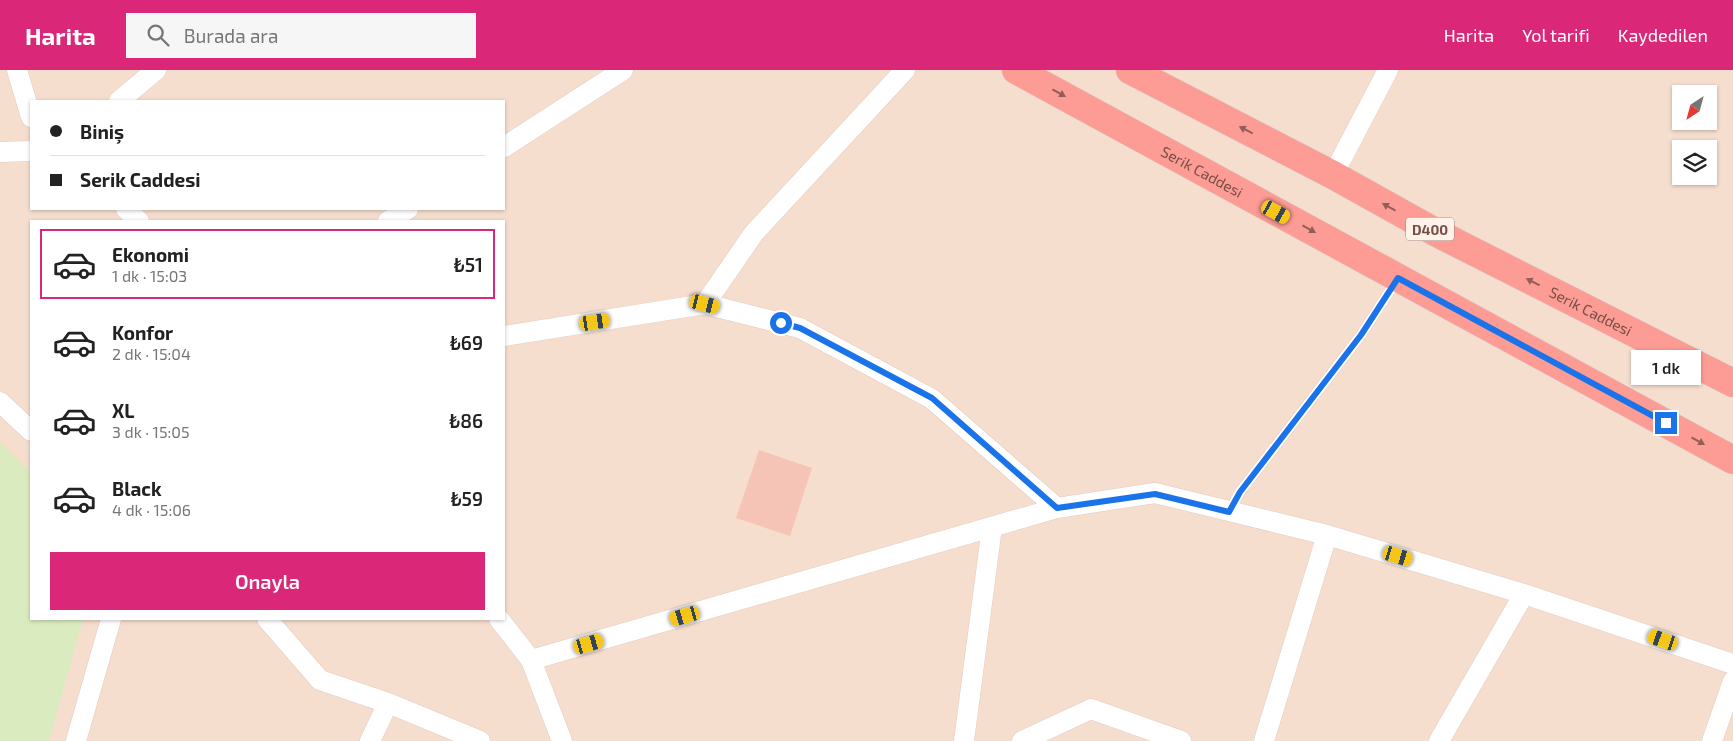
<!DOCTYPE html>
<html lang="tr">
<head>
<meta charset="utf-8">
<style>
  body { margin:0; font-family:"Exo 2",sans-serif; background:#f6f6f6; color:#222; height:100vh; display:flex; flex-direction:column; font-size:19px; white-space:nowrap }
  * { box-sizing:border-box; margin:0 }
  p { font-size:16px; color:#767676 }
  .icon { flex:none; width:28px; height:28px; fill:none; stroke:currentColor; stroke-width:2; stroke-linecap:round; stroke-linejoin:round }
  .map { position:relative; flex:1; overflow:hidden }
  .details { position:absolute; left:30px; top:150px; width:475px; height:400px; display:flex; flex-direction:column; background:#fff; border-radius:0px; box-shadow:0 1px 4px #0004 }
  .details>* { flex:none }
  .top-card { position:absolute; left:30px; top:30px; width:475px; height:110px; border-radius:0px; box-shadow:0 1px 4px #0004; display:grid; align-content:center; height:110px; padding:0 20px; background:#fff }
  .needle { width:32px; rotate:216deg }
  .tools { position:absolute; left:1672px; top:15px; display:grid; gap:10px }
  .tools a { display:grid; place-items:center; width:45px; height:45px; border-radius:0px; background:#fff; box-shadow:0 1px 4px #0004; font-size:25px }
  .end { position:absolute; width:22px; height:22px; margin:-11px; border:6px solid #1a73e8; background:#fff; box-shadow:0 0 0 2px #fff }
  .from { border-radius:50% }
  .bubble { position:absolute; height:35px; border-radius:0px; background:#fff; box-shadow:0 1px 4px #0004; font-size:16px; font-weight:600; line-height:35px; text-align:center }
  .car { position:absolute; width:15px; height:30px; margin:-15px -8px; border-radius:6px; box-shadow:0 0 4px 1px #0007; background:linear-gradient(#f5c518 24%,#345 0 40%,#f5c518 0 76%,#345 0 86%,#f5c518 0) }
  .top-card b { display:flex; align-items:center; gap:18px; height:48px; font-size:19px }
  .top-card b+b { border-top:1px solid #e0e0e0 }
  .top-card i { width:12px; height:12px; background:#222 }
  ul { padding:9px 0 0; list-style:none }
  li { display:flex; align-items:center; gap:15px; height:70px; margin:0 10px 8px; padding:0 10px; border:2px solid transparent; border-radius:0px }
  li div { flex:1 }
  li b { display:block; font-size:19px }
  li em { font-style:normal; font-weight:600 }
  li.current { border-color:#db2777 }
  li>.icon { width:45px; height:45px; stroke-width:1.5 }
  .primary-button { display:flex; gap:10px; margin-top:auto; padding:10px 20px }
  .primary-button a { flex:1; height:58px; border-radius:0px; background:#db2777; color:#fff; font-size:20px; font-weight:600; line-height:58px; text-align:center }
  header { display:flex; align-items:center; gap:30px; box-sizing:border-box; height:70px; padding:0 25px; background:#db2777; color:#fff }
  header strong { font-size:24px }
  nav { display:flex; gap:28px; margin-inline-start:auto; font-size:18px }
  .search { width:350px; height:45px; background:#f6f6f6; display:flex; align-items:center; gap:12px; box-sizing:border-box; padding:0 18px; border-radius:0px; color:#767676; font-size:19px }
  .map>svg:first-child { display:block }
</style>
</head>
<body>
<header>
<strong>Harita</strong>
<div class="search"><svg class="icon" aria-label="search" viewBox="0 0 24 24"><circle cx="10" cy="10" r="6"/><path d="M15 15l6 6"/></svg>Burada ara</div>
<nav><a>Harita</a><a>Yol tarifi</a><a>Kaydedilen</a></nav>
</header>
<div class="map">
<svg width="1733" height="671" viewBox="0 0 1733 671">
  <rect width="100%" height="100%" fill="#feeee1"/>
  <path fill="#f6decf" fill-rule="evenodd" d="M 0,0 L 1733,0 L 1733,671 L 0,671 ZM 1681,24 L 1709,24 L 1709,51 L 1681,51 ZM 31,31 L 504,31 L 504,139 L 31,139 ZM 1681,79 L 1709,79 L 1709,106 L 1681,106 ZM 31,151 L 504,151 L 504,549 L 31,549 Z"/>
  <path fill="#daecbf" d="M 0,372 L 31,403 L 31,549 L 83,549 L 49,671 L 0,671 Z"/>
  <path fill="#f5c4b7" d="M 759,380 L 812,398 L 790,466 L 736,448 Z"/>
  <g fill="none" stroke-linecap="round" stroke-linejoin="round">
    <g stroke="#e5cabf" stroke-width="11">
      <path id="lane" d="M 1229,442 L 1240,422 L 1361,265 L 1397,210"/>
    </g>
    <g stroke="#e5cabf" stroke-width="21">
      <path id="street" d="M 17,0 L 31,47
        M 119,31 L 156,0
        M 504,77 L 623,0
        M 0,82 L 31,81
        M 1333,105 L 1388,0
        M 126,139 L 139,151
        M 388,151 L 408,139
        M 705,234 L 754,163 L 905,0
        M 504,266 L 705,234 L 800,258 L 932,329 L 1057,438
        M 0,332 L 31,361
        M 267,549 L 320,610 L 388,633 L 370,671
        M 499,549 L 531,590 L 562,671
        M 531,590 L 1057,438 L 1155,423 L 1327,465 L 1524,524 L 1733,594
        M 388,633 L 480,671
        M 76,671 L 111,549
        M 964,671 L 992,457
        M 1022,671 L 1091,639 L 1181,671
        M 1264,671 L 1327,465
        M 1439,671 L 1524,524
        M 1712,671 L 1733,611"/>
    </g>
    <g stroke="#d9cecb" stroke-width="29">
      <g id="highway">
        <path id="s1" d="M 1016,0 L 1733,390"/>
        <path id="s2" d="M 1130,0 L 1333,105 L 1437,163 L 1733,313"/>
      </g>
    </g>
    <use href="#lane" stroke="#fff" stroke-width="10"/>
    <use href="#street" stroke="#fff" stroke-width="20"/>
    <use href="#highway" stroke="#fc9c94" stroke-width="28"/>
  </g>
  <defs><path id="oneway-solid" d="M-6-.8H1V-3.2L6.5 0L1 3.2V.8H-6Z" transform="scale(1.25)"/></defs>
  <g fill="#925e56">
    <use href="#oneway-solid" transform="translate(1059 23) rotate(29)"/>
    <use href="#oneway-solid" transform="translate(1246 60) rotate(-153)"/>
    <use href="#oneway-solid" transform="translate(1389 137) rotate(-151)"/>
    <use href="#oneway-solid" transform="translate(1309 159) rotate(29)"/>
    <use href="#oneway-solid" transform="translate(1533 212) rotate(-153)"/>
    <use href="#oneway-solid" transform="translate(1698 371) rotate(29)"/>
  </g>
  <g fill="none" stroke-linecap="round" stroke-linejoin="round">
    <path stroke="#1a73e8" stroke-width="6" d="M 781,253 L 800,258 L 932,328 L 1057,438 L 1155,424 L 1229,442 L 1240,422 L 1361,265 L 1398,208 L 1666,353"/>
  </g>
  <g text-anchor="middle" dominant-baseline="central" stroke-width="4" stroke-linejoin="round" paint-order="stroke">
    <rect fill="#fff2e9" stroke="#a08077" stroke-width="1" x="1406" y="147.5" width="48" height="23" rx="4"/>
    <g font-size="14" font-weight="bold" fill="#774f46">
      <text x="1430" y="159">D400</text>
    </g>
    <g font-size="15" fill="#774f46" stroke="#fff2e9">
      <text stroke="none"><textPath href="#s1" startOffset="212">Serik Caddesi</textPath></text>
      <text stroke="none"><textPath href="#s2" startOffset="520">Serik Caddesi</textPath></text>
    </g>
  </g>
</svg>
<div class="tools">
<a><svg class="needle" viewBox="-14 -14 28 28"><path d="M0-13l5 13h-10z" fill="#e53935"/><path d="M0 13l5-13h-10z" fill="#767676"/></svg></a>
<a><svg class="icon" aria-label="layers" viewBox="0 0 24 24"><path d="M12 4l9 5-9 5-9-5zM3 14l9 5 9-5"/></svg></a>
</div>
<i class="end from" style="left:781px;top:253px"></i>
<i class="end" style="left:1666px;top:353px"></i>
<div class="bubble" style="left:1631px;top:280px;width:70px">1 dk</div>
<i class="car" style="left:1276px;top:142px;rotate:119deg"></i>
<i class="car" style="left:705px;top:234px;rotate:104deg"></i>
<i class="car" style="left:595px;top:252px;rotate:81deg"></i>
<i class="car" style="left:1398px;top:486px;rotate:107deg"></i>
<i class="car" style="left:685px;top:546px;rotate:254deg"></i>
<i class="car" style="left:1663px;top:570px;rotate:289deg"></i>
<i class="car" style="left:589px;top:574px;rotate:74deg"></i>
<div class="top-card">
<b><i class="from"></i>Biniş</b>
<b><i></i>Serik Caddesi</b>
</div>
<section class="details">
<ul>
<li class="current"><svg class="icon" aria-label="car" viewBox="0 0 24 24"><path d="M5 17H2v-5l4-1 3-4h7l3 4 3 1v5h-3M9 17h6M6 11h13"/><circle cx="7" cy="17" r="2"/><circle cx="17" cy="17" r="2"/></svg><div><b>Ekonomi</b><p>1 dk · 15:03</p></div><em>₺51</em></li>
<li><svg class="icon" aria-label="car" viewBox="0 0 24 24"><path d="M5 17H2v-5l4-1 3-4h7l3 4 3 1v5h-3M9 17h6M6 11h13"/><circle cx="7" cy="17" r="2"/><circle cx="17" cy="17" r="2"/></svg><div><b>Konfor</b><p>2 dk · 15:04</p></div><em>₺69</em></li>
<li><svg class="icon" aria-label="car" viewBox="0 0 24 24"><path d="M5 17H2v-5l4-1 3-4h7l3 4 3 1v5h-3M9 17h6M6 11h13"/><circle cx="7" cy="17" r="2"/><circle cx="17" cy="17" r="2"/></svg><div><b>XL</b><p>3 dk · 15:05</p></div><em>₺86</em></li>
<li><svg class="icon" aria-label="car" viewBox="0 0 24 24"><path d="M5 17H2v-5l4-1 3-4h7l3 4 3 1v5h-3M9 17h6M6 11h13"/><circle cx="7" cy="17" r="2"/><circle cx="17" cy="17" r="2"/></svg><div><b>Black</b><p>4 dk · 15:06</p></div><em>₺59</em></li>
</ul>
<div class="primary-button"><a>Onayla</a></div>
</section>
</div>
</body>
</html>
